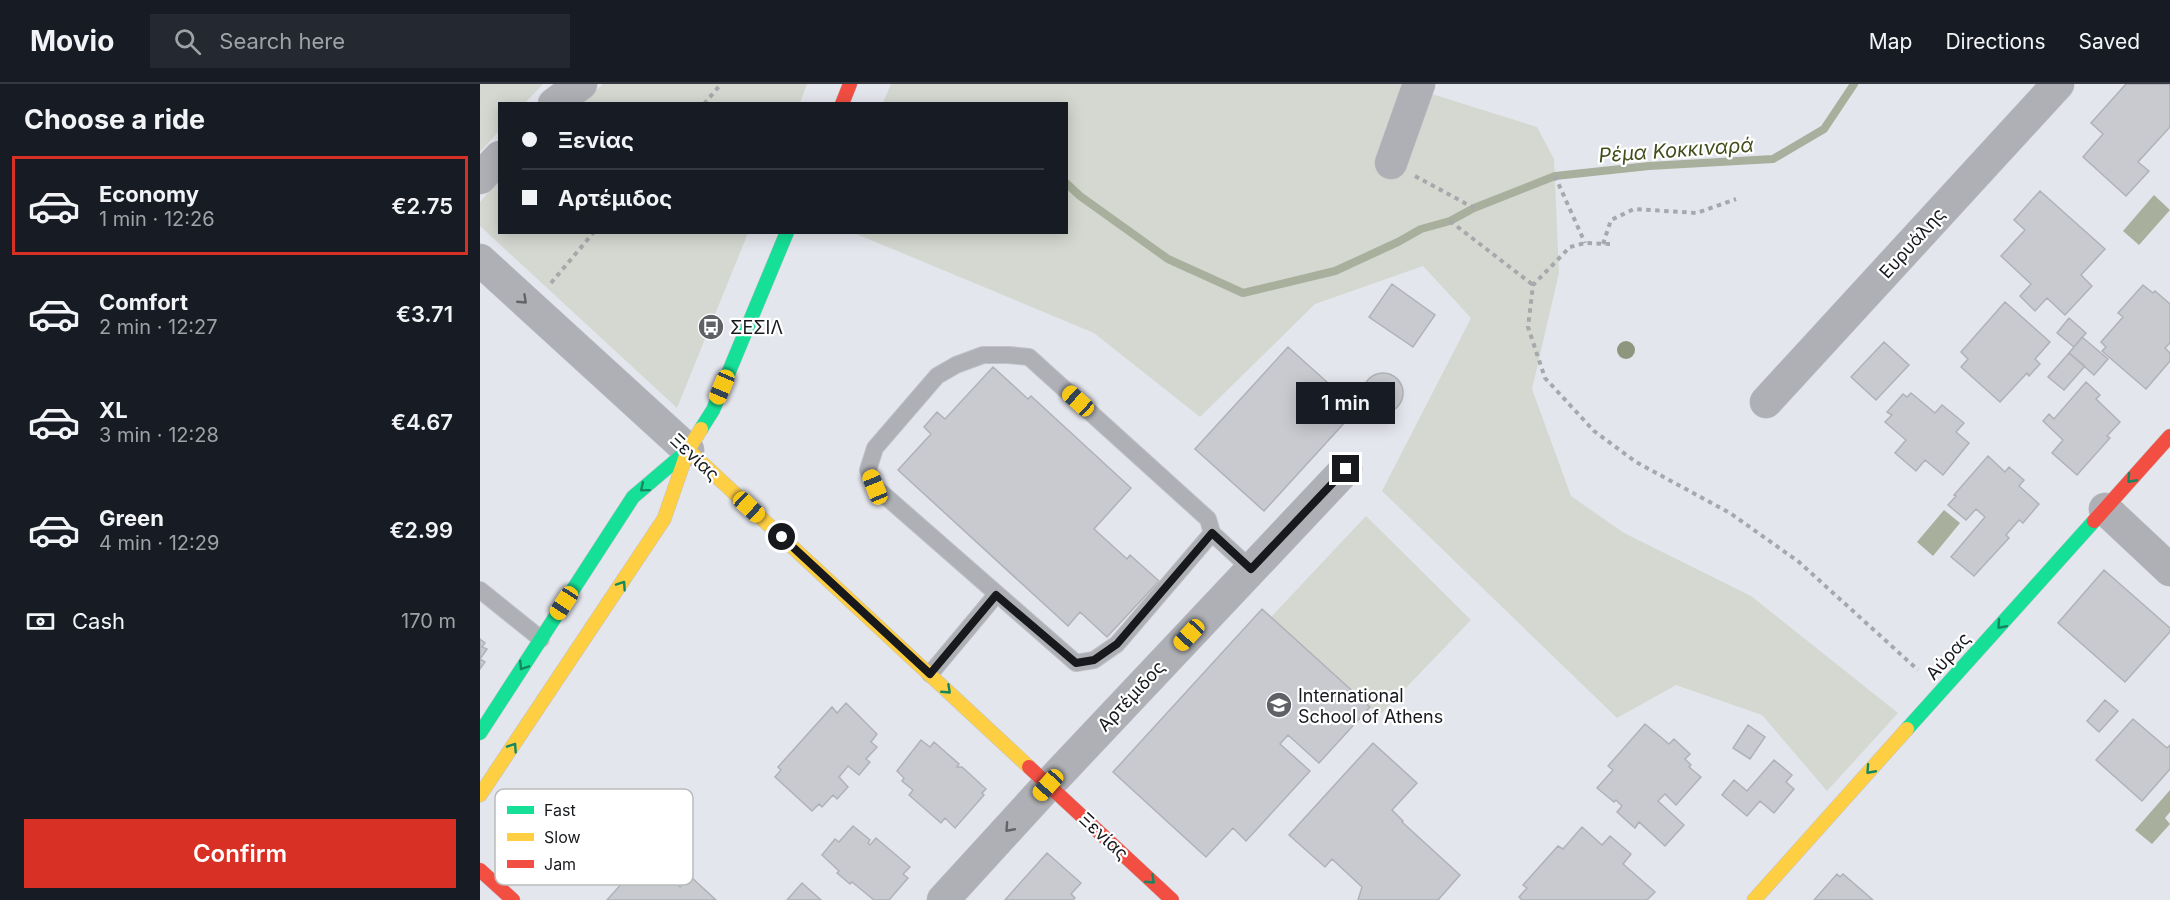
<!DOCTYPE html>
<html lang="en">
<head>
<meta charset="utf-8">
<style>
  body { margin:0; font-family:Inter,sans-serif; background:#242831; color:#f1f3f6; height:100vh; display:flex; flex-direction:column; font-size:22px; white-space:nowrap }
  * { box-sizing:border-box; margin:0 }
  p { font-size:20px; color:#9ea1a6 }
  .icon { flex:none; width:33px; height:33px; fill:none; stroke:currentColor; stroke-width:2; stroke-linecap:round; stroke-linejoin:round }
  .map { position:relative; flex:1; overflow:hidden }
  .side { display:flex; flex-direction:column; background:#171b24; width:480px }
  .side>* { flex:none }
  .banner { position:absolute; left:18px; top:18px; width:570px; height:132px; border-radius:0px; box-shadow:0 3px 15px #0003; display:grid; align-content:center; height:132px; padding:0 24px; background:#171b24 }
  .end { position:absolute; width:27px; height:27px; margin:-14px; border:8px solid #17191d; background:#fff; box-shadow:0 0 0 3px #fff }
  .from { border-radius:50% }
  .bubble { position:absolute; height:42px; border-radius:0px; background:#171b24; box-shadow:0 3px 15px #0003; font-size:20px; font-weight:600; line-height:42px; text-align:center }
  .car { position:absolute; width:18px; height:36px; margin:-18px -9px; border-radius:8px; box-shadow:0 0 4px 2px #0007; background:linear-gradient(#f5c518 24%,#345 0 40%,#f5c518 0 76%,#345 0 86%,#f5c518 0) }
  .banner b { display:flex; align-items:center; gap:21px; height:57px; font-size:22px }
  .banner b+b { border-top:2px solid #363941 }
  .banner i { width:15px; height:15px; background:#f1f3f6 }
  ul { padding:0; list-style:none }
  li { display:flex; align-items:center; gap:18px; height:99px; margin:0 12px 9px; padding:0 12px; border:3px solid transparent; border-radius:0px }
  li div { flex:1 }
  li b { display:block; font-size:22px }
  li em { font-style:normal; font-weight:600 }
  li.active { border-color:#d93025 }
  li>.icon { width:54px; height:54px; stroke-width:1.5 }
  h2 { padding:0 24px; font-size:27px; line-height:72px }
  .pay { display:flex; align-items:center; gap:15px; height:66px; padding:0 24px; font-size:22px }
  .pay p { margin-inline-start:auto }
  .cta { display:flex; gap:12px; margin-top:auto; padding:12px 24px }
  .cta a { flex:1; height:69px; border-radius:0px; background:#d93025; color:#fff; font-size:24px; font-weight:600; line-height:69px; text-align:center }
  header { display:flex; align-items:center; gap:36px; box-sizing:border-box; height:84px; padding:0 30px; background:#171b24; border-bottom:2px solid #363941 }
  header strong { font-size:28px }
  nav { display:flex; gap:33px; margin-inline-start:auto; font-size:21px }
  .search { width:420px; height:54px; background:#242831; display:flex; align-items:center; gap:15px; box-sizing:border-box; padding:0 21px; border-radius:0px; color:#9ea1a6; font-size:22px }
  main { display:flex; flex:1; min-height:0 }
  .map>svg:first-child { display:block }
</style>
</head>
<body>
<header>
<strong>Movio</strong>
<div class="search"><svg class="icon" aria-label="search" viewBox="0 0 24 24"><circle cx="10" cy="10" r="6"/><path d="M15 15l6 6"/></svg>Search here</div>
<nav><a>Map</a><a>Directions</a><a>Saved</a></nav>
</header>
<main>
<section class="side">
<h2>Choose a ride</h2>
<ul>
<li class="active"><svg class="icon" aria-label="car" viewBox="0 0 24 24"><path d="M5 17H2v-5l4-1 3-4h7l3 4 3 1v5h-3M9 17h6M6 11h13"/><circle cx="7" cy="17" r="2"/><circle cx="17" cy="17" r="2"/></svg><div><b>Economy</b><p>1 min · 12:26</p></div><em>€2.75</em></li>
<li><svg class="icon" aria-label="car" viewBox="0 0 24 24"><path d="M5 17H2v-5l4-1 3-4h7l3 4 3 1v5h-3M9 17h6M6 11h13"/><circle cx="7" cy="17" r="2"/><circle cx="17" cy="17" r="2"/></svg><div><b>Comfort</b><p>2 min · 12:27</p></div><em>€3.71</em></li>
<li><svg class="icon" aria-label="car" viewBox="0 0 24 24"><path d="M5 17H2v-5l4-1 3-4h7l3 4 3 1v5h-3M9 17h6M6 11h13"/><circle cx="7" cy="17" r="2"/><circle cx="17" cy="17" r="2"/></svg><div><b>XL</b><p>3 min · 12:28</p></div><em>€4.67</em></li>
<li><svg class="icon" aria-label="car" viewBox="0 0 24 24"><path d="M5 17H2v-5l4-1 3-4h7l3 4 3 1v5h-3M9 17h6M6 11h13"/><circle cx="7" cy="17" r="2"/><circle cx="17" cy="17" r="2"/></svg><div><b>Green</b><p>4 min · 12:29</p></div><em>€2.99</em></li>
</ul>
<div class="pay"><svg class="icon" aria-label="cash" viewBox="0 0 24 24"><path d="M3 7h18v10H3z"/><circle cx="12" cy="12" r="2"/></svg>Cash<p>170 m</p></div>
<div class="cta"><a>Confirm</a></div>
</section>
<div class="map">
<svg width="1690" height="816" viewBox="0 0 1690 816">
  <rect width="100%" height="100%" fill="#e4e6ed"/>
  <path fill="#d4d8d0" d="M 0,0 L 63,0 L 45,19 L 20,20 L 19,47 L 0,68 Z
    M 123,0 L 327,0 L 320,19 L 100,20 Z
    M 411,0 L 920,0 L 1057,43 L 1074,75 L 1079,189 L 1052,305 L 1091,412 L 1144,449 L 1271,512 L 1418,629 L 1347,707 L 1282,631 L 1196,601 L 1137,634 L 902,407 L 991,234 L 943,182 L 835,220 L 720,333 L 614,249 L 374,149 L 586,148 L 586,20 L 403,19 Z
    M 19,96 L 20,148 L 268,149 L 197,324 L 0,142 L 0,118 Z
    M 886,432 L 991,536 L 899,632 L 791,533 Z"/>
  <path fill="#a8af9c" d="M 1674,111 L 1690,126 L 1659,161 L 1643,147 Z
    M 1464,426 L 1480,439 L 1453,472 L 1437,458 Z
    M 1690,706 L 1690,728 L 1685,734 L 1690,740 L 1672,760 L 1655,746 Z"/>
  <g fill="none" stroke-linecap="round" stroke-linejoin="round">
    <path stroke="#a8af9c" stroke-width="8" d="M 586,99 L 600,112 L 688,175 L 763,209 L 855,187 L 918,158 L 941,145 L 970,137 L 994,124 L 1075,92 L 1169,82 L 1293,75 L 1344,45 L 1374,0"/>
  </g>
  <path fill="#c8cad0" stroke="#b0b2b7" stroke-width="1.5" d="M 1646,0 L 1690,0 L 1690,43 L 1658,78 L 1669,87 L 1646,112 L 1603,73 L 1623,50 L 1611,39 Z
    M 1560,107 L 1625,165 L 1601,191 L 1612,202 L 1585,231 L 1567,214 L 1555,227 L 1540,212 L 1551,200 L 1521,172 L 1545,146 L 1534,136 Z
    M 912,200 L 955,231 L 933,263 L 889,233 Z
    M 1663,201 L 1673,209 L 1675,207 L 1690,220 L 1690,259 L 1685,264 L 1690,269 L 1690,277 L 1666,305 L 1622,267 L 1626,263 L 1621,258 L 1643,233 L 1638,229 Z
    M 1525,218 L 1570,258 L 1555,275 L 1560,280 L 1549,292 L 1547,289 L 1520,318 L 1481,283 L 1488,275 L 1481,268 Z
    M 1589,234 L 1606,249 L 1594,263 L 1577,249 Z
    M 1602,253 L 1628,275 L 1614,291 L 1589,269 Z
    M 1404,258 L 1429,281 L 1396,316 L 1371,293 Z
    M 808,263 L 877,325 L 784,427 L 715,365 Z
    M 1589,269 L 1605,282 L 1584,306 L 1568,293 Z
    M 513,283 L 548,315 L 551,312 L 651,404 L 614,445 L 647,475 L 650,471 L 679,497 L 627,553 L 600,528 L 588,542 L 418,386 L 451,350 L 444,343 L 457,328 L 465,335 Z
    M883 309a20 20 0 1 1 40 0a20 20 0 1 1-40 0Z
    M 1606,298 L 1620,311 L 1616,315 L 1640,338 L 1627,352 L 1630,354 L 1597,391 L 1572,369 L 1583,356 L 1563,337 L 1569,330 L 1574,335 Z
    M 1431,309 L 1455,329 L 1462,321 L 1484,339 L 1476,348 L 1489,359 L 1463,391 L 1445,376 L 1436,387 L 1415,369 L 1426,356 L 1405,338 L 1412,331 L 1407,328 L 1423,310 L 1427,313 Z
    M 1508,372 L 1525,388 L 1529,383 L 1544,396 L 1539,402 L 1559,420 L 1543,439 L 1539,436 L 1526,451 L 1529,454 L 1494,492 L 1471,473 L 1505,433 L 1496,425 L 1486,436 L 1468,421 L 1476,412 L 1474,411 Z
    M 1624,486 L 1690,544 L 1690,548 L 1645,598 L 1578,539 Z
    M 782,525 L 890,623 L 839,679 L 808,651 L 800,660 L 830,687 L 766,757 L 753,744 L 726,773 L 633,688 Z
    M 0,555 L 5,559 L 2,563 L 7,565 L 0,575 L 5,578 L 0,585 Z
    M 1625,616 L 1638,627 L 1619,648 L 1607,637 Z
    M 366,619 L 397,650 L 391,658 L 397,663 L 386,675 L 390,678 L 379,691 L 368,682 L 359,693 L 368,703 L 357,715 L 353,711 L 342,723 L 339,720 L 332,727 L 295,693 L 301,686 L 298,683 L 352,623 L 357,629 Z
    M 1653,635 L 1687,664 L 1690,661 L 1690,685 L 1662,717 L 1616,676 Z
    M 1165,640 L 1189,660 L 1194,655 L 1210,670 L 1205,675 L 1211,681 L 1209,683 L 1221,693 L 1196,721 L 1185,710 L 1178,717 L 1204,741 L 1185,762 L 1159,738 L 1155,744 L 1137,728 L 1142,722 L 1136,716 L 1134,718 L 1117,704 L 1133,686 L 1128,682 Z
    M 1268,641 L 1285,653 L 1270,675 L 1253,664 Z
    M 441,656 L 450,663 L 454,658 L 479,680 L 477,683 L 482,683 L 506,705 L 502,709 L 504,711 L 475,744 L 465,734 L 461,739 L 429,711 L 433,706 L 422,697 L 424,694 L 417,687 Z
    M 893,659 L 937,699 L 912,726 L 923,737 L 922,738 L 980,791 L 958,816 L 878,816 L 882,803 L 852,775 L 845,783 L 809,751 Z
    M 1294,676 L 1312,691 L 1306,698 L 1314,705 L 1294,729 L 1280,717 L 1267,732 L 1242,711 L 1254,696 L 1267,707 Z
    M 373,742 L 390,756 L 388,759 L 390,761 L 396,754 L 430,783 L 423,790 L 428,794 L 409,816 L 394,816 L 372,798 L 370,800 L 357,789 L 359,787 L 342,771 L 355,755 L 359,758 Z
    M 1102,743 L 1122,761 L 1130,752 L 1151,770 L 1143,780 L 1175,808 L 1167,816 L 1042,816 L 1039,813 L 1047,804 L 1043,801 L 1078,762 L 1083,765 Z
    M 172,766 L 200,791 L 193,797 L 200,803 L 210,792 L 236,816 L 127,816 Z
    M 567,769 L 601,799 L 591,810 L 595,814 L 593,816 L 525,816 Z
    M 1357,790 L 1360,793 L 1363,790 L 1393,816 L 1334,816 Z
    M 322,799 L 341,816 L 307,816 Z"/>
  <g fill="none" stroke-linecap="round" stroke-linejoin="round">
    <g stroke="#c0c2c7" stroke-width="18">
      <path id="lane" d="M 503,271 L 529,271 L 549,273 L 728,435 L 732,449 L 637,560 L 614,576 L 596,579 L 395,403 L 388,386 L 395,364 L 457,292 L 476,281 Z
        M 732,449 L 771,485
        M 0,506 L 61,555
        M 450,590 L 516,511"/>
    </g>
    <g stroke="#c0c2c7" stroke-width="33">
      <path id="street" d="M 74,20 L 101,0
        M 911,79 L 939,0
        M 0,94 L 20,73
        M 0,176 L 208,366
        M 1286,318 L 1578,0
        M 1625,425 L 1690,486
        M 463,816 L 568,701 L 866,385"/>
    </g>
    <g stroke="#c0c2c7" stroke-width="15">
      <path id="fast" d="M 221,345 L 233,326 L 307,148
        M 1427,645 L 1614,437
        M 0,649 L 153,413 L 207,367"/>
    </g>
    <g stroke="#c0c2c7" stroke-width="15">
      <path id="slow" d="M 208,366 L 549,683
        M 0,711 L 184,435 L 208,366 L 221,345
        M 1274,816 L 1427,645"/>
    </g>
    <g stroke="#c0c2c7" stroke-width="15">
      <path id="jam" d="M 362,20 L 370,0
        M 1614,437 L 1690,352
        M 549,683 L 692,816
        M 0,786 L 33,816"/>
    </g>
    <path stroke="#a7a8ac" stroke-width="4" stroke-dasharray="4.5 4.5" stroke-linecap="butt" d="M 224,20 L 241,0
      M 935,92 L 994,124
      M 1075,92 L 1105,159
      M 970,137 L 1053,201
      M 1123,160 L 1131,136 L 1154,125 L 1217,129 L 1256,115
      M 1130,160 L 1105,159 L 1090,163 L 1053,201 L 1048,243 L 1065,294 L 1114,347 L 1156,378 L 1250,429 L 1319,478 L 1438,586
      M 71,199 L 114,148"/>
    <use href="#lane" stroke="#afb0b5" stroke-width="16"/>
    <use href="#street" stroke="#afb0b5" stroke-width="32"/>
    <use href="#fast" stroke="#16e098" stroke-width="14"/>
    <use href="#slow" stroke="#ffcf43" stroke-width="14"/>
    <use href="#jam" stroke="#f24e42" stroke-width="14"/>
  </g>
  <circle fill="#8f967e" cx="1146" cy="266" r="9"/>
  <defs><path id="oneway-chevron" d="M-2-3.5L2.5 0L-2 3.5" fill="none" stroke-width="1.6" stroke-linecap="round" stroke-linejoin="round" transform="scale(1.5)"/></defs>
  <g stroke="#636469">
    <use href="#oneway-chevron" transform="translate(43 216) rotate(43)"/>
    <use href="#oneway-chevron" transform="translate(529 744) rotate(132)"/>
  </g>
  <g stroke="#168661">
    <use href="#oneway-chevron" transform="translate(1651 395) rotate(132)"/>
    <use href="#oneway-chevron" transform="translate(164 404) rotate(140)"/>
    <use href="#oneway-chevron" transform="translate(142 501) rotate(-56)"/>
    <use href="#oneway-chevron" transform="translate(1521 541) rotate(132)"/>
    <use href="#oneway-chevron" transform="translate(43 582) rotate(123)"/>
    <use href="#oneway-chevron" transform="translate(467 606) rotate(43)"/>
    <use href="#oneway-chevron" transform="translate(33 663) rotate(-56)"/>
    <use href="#oneway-chevron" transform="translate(1390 686) rotate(132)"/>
    <use href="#oneway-chevron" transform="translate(671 796) rotate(43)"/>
  </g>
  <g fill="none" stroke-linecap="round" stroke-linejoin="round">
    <path stroke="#17191d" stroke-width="8" d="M 302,453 L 450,590 L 516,511 L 596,579 L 614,576 L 637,560 L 732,449 L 771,485 L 866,385"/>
  </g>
  <defs>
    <g id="bus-disc" transform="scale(1.35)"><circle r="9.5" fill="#5f6166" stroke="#fff"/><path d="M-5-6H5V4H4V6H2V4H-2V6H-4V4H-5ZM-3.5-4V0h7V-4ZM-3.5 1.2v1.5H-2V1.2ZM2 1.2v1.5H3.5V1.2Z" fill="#fff"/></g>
    <g id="school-disc" transform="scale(1.35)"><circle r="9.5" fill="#5f6166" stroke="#fff"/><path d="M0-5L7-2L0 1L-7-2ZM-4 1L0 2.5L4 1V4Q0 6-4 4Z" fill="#fff"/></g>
  </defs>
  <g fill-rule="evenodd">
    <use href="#bus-disc" x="231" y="243"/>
    <use href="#school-disc" x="799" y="621"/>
  </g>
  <g text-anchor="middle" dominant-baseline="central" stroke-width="4.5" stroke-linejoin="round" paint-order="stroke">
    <g font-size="18" fill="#17191d" stroke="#fff">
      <text transform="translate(1432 159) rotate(-48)">Ευρυάλης</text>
      <text transform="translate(215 373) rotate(43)">Ξενίας</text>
      <text transform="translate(1468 572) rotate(-48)">Αύρας</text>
      <text transform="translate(651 612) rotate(-47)">Αρτέμιδος</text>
      <text transform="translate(624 752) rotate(43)">Ξενίας</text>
    </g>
    <g font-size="18" fill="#17191d" stroke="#fff" text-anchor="start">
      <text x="250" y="243">ΣΕΣΙΛ</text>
      <text x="818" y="611">International<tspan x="818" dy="21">School of Athens</tspan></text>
    </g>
    <g font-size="20" font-style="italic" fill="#424d1c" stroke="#fff">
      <text transform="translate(1196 66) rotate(-4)">Ρέμα Κοκκιναρά</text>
    </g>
  </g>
  <rect x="15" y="705" width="198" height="96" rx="9" fill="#fff" stroke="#b9babb" stroke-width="1.5"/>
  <rect x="27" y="722" width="27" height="8" fill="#16e098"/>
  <rect x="27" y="749" width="27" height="8" fill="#ffcf43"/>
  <rect x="27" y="776" width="27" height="8" fill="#f24e42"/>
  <g font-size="16" fill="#17191d">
    <text x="64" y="732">Fast</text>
    <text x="64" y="759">Slow</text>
    <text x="64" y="786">Jam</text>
  </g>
</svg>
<i class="end from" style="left:302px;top:453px"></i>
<i class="end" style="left:866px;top:385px"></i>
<div class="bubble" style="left:816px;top:298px;width:99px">1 min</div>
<i class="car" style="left:242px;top:303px;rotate:203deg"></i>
<i class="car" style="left:598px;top:317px;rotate:312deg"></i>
<i class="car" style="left:395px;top:403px;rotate:338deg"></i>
<i class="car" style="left:269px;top:423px;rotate:133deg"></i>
<i class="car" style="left:84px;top:519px;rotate:213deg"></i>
<i class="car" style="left:709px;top:551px;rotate:223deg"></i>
<i class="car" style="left:568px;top:701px;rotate:222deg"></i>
<div class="banner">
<b><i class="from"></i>Ξενίας</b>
<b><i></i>Αρτέμιδος</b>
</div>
</div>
</main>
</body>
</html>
